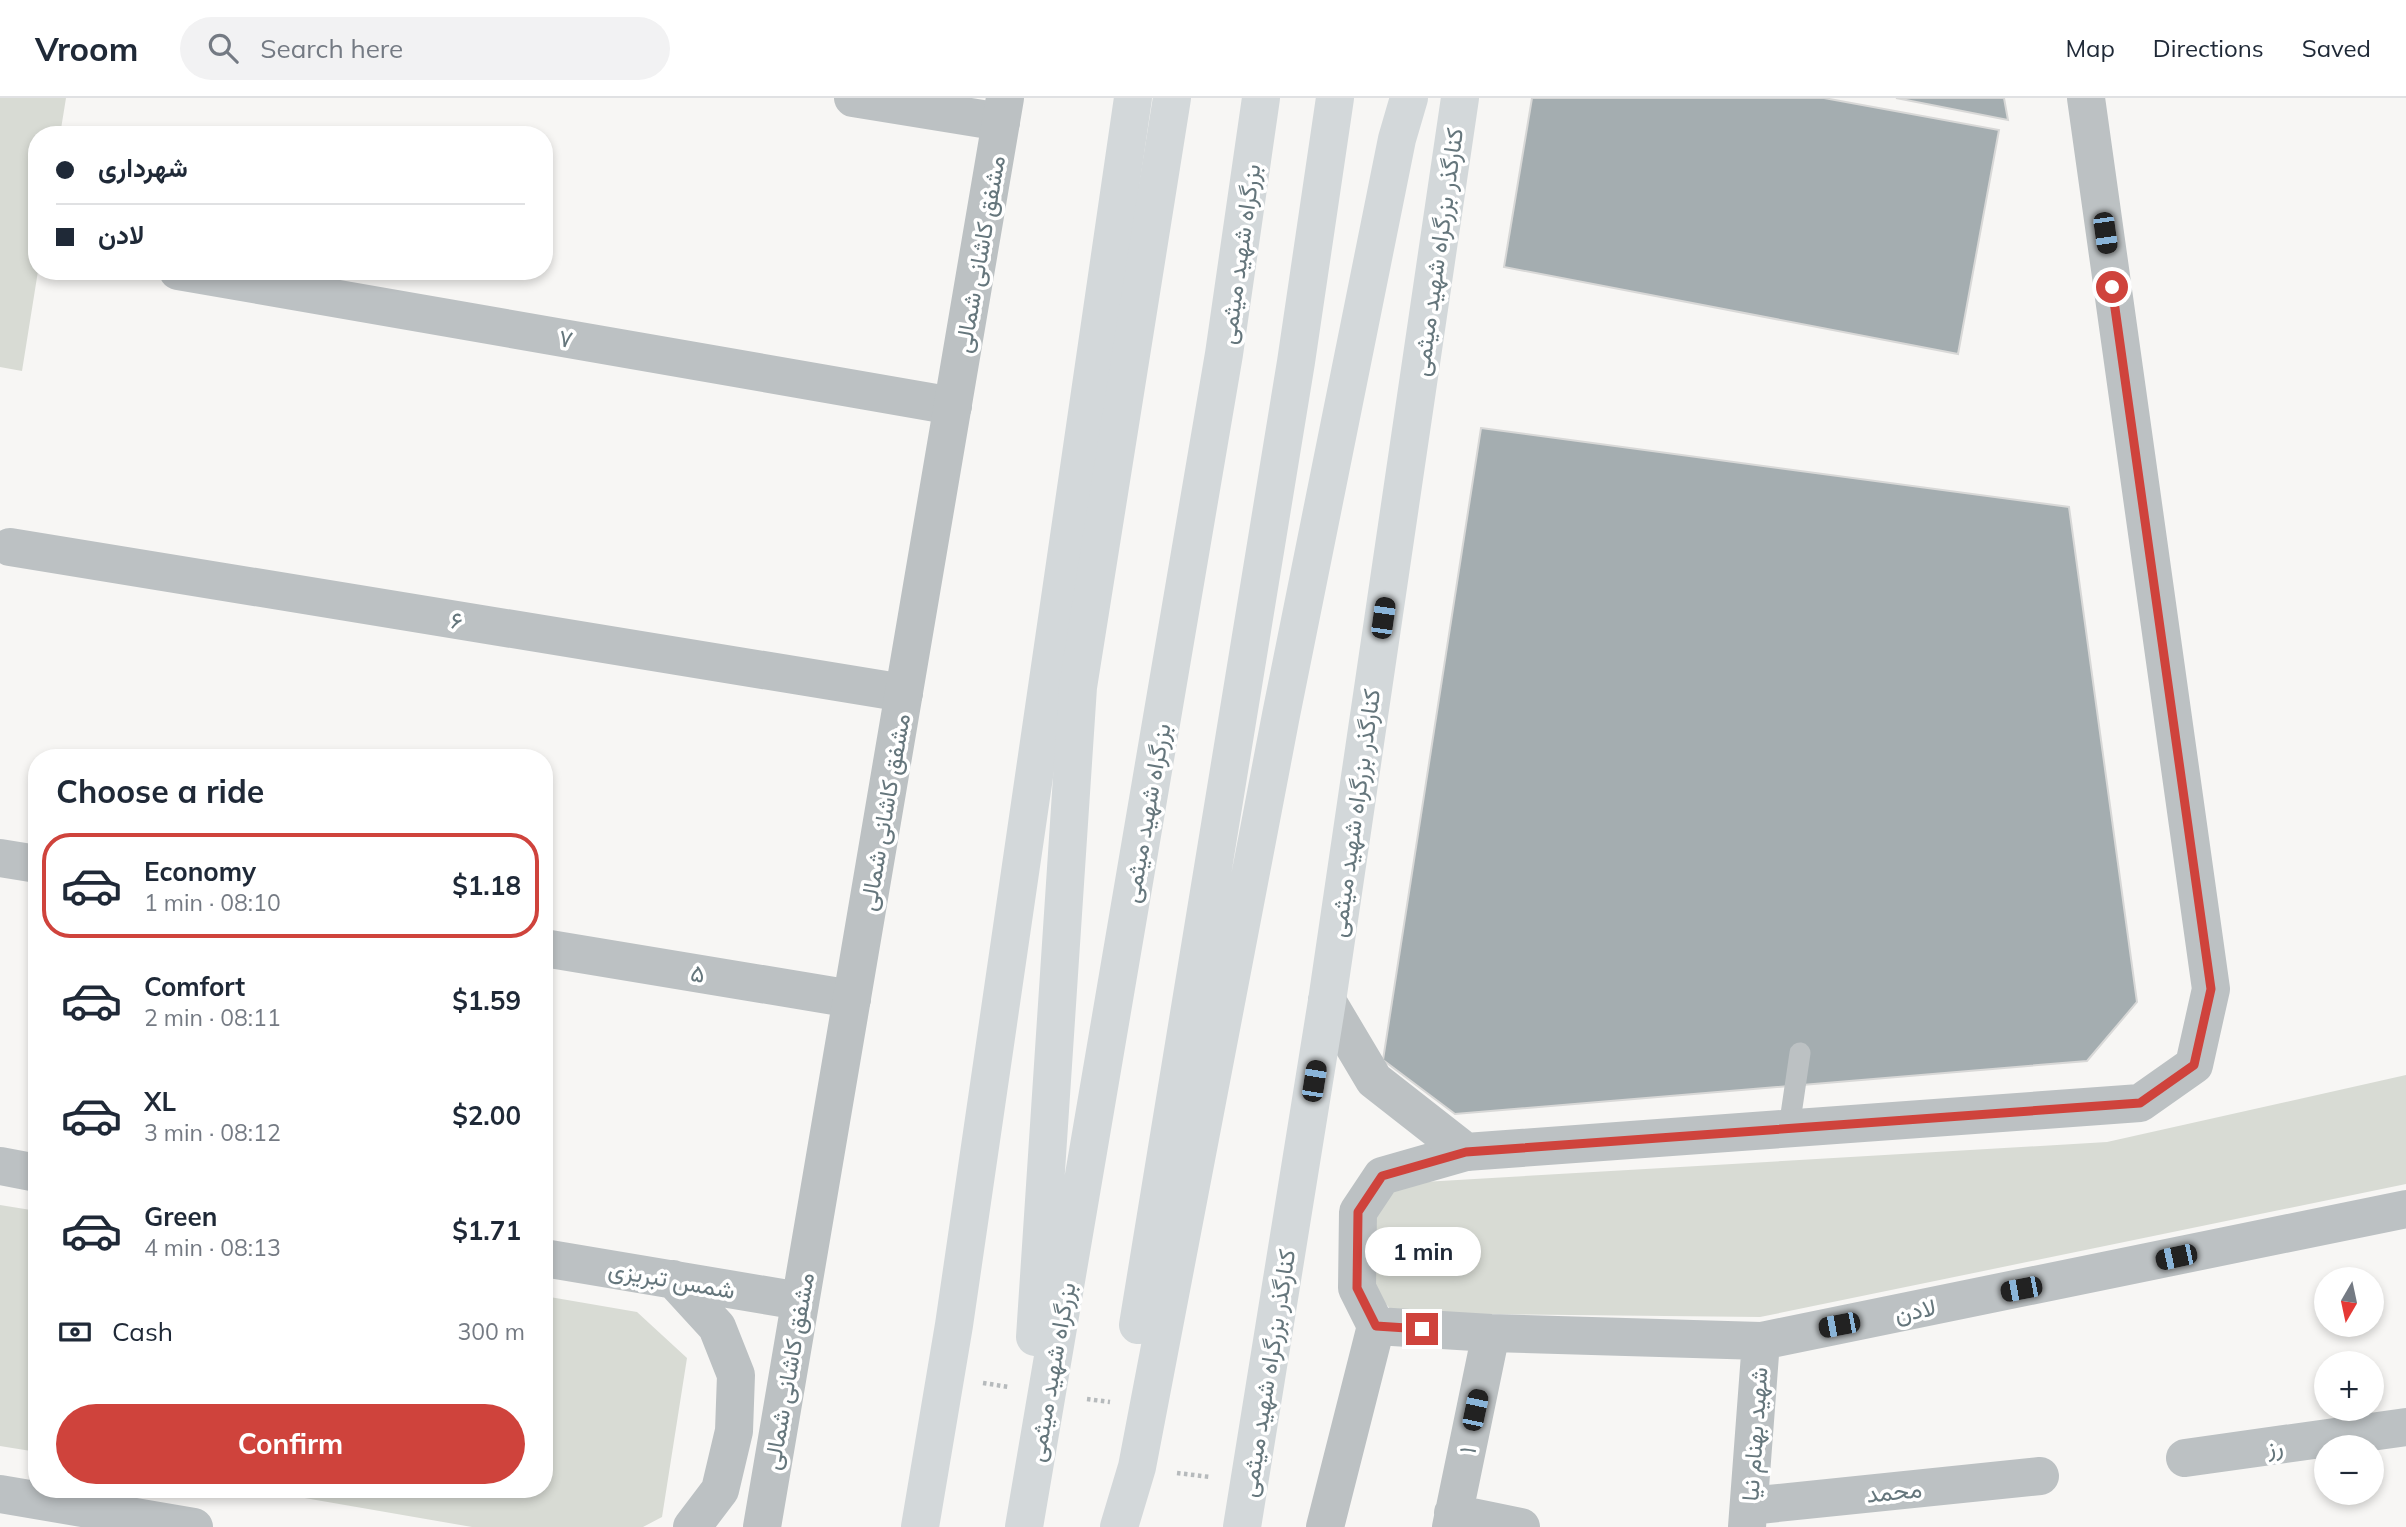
<!DOCTYPE html>
<html lang="en">
<head>
<meta charset="utf-8">
<style>
  body { margin:0; font-family:Mulish,Vazirmatn,sans-serif; background:#f2f2f3; color:#1f2937; height:100vh; display:flex; flex-direction:column; font-size:26px; white-space:nowrap }
  * { box-sizing:border-box; margin:0 }
  p { font-size:23px; color:#747a83 }
  .icon { flex:none; width:38px; height:38px; fill:none; stroke:currentColor; stroke-width:2; stroke-linecap:round; stroke-linejoin:round }
  .map { position:relative; flex:1; overflow:hidden }
  .side { position:absolute; left:28px; top:651px; width:525px; height:749px; display:flex; flex-direction:column; background:#fff; border-radius:28px; box-shadow:0 4px 10px #0003 }
  .side>* { flex:none }
  .banner { position:absolute; left:28px; top:28px; width:525px; height:154px; border-radius:28px; box-shadow:0 4px 10px #0003; display:grid; align-content:center; height:154px; padding:0 28px; background:#fff }
  .needle { width:46px; rotate:189deg }
  .fabs { position:absolute; left:2314px; top:1169px; display:grid; gap:14px }
  .fabs a { display:grid; place-items:center; width:70px; height:70px; border-radius:50%; background:#fff; box-shadow:0 4px 10px #0003; font-size:35px }
  .end { position:absolute; width:32px; height:32px; margin:-16px; border:9px solid #cf433c; background:#fff; box-shadow:0 0 0 4px #fff }
  .from { border-radius:50% }
  .bubble { position:absolute; height:49px; border-radius:24px; background:#fff; box-shadow:0 4px 10px #0003; font-size:23px; font-weight:700; line-height:49px; text-align:center }
  .car { position:absolute; width:21px; height:42px; margin:-21px -10px; border-radius:9px; box-shadow:0 0 5px 2px #0007; background:linear-gradient(#222 24%,#8ab4d8 0 40%,#222 0 76%,#8ab4d8 0 86%,#222 0) }
  .banner b { display:flex; align-items:center; gap:24px; height:66px; font-size:26px }
  .banner b+b { border-top:2px solid #e0e1e3 }
  .banner i { width:18px; height:18px; background:#1f2937 }
  ul { padding:0; list-style:none }
  li { display:flex; align-items:center; gap:21px; height:105px; margin:0 14px 10px; padding:0 14px; border:4px solid transparent; border-radius:28px }
  li div { flex:1 }
  li b { display:block; font-size:26px }
  li em { font-style:normal; font-weight:700 }
  li.selected { border-color:#cf433c }
  li>.icon { width:63px; height:63px; stroke-width:1.5 }
  h2 { padding:0 28px; font-size:32px; line-height:84px }
  .pay { display:flex; align-items:center; gap:18px; height:77px; padding:0 28px; font-size:26px }
  .pay p { margin-inline-start:auto }
  .action { display:flex; gap:14px; margin-top:auto; padding:14px 28px }
  .action a { flex:1; height:80px; border-radius:42px; background:#cf433c; color:#fff; font-size:28px; font-weight:700; line-height:80px; text-align:center }
  header { display:flex; align-items:center; gap:42px; box-sizing:border-box; height:98px; padding:0 35px; background:#fff; border-bottom:2px solid #e0e1e3 }
  header strong { font-size:33px }
  nav { display:flex; gap:38px; margin-inline-start:auto; font-size:24px }
  .search { width:490px; height:63px; background:#f2f2f3; display:flex; align-items:center; gap:18px; box-sizing:border-box; padding:0 24px; border-radius:38px; color:#747a83; font-size:26px }
  .map>svg:first-child { display:block }
</style>
</head>
<body>
<header>
<strong>Vroom</strong>
<div class="search"><svg class="icon" aria-label="search" viewBox="0 0 24 24"><circle cx="10" cy="10" r="6"/><path d="M15 15l6 6"/></svg>Search here</div>
<nav><a>Map</a><a>Directions</a><a>Saved</a></nav>
</header>
<div class="map">
<svg width="2406" height="1429" viewBox="0 0 2406 1429">
  <rect width="100%" height="100%" fill="#f7f6f4"/>
  <path fill="#d8dbd4" d="M 0,0 L 66,0 L 60,37 L 37,37 L 38,173 L 22,273 L 0,269 Z
    M 2406,977 L 2406,1086 L 1760,1219 L 1394,1215 L 1368,1186 L 1364,1121 L 1389,1086 L 2107,1044 Z
    M 0,1107 L 37,1113 L 37,1354 L 0,1348 Z
    M 544,1198 L 637,1214 L 687,1260 L 662,1419 L 643,1429 L 472,1429 L 252,1391 L 544,1391 Z"/>
  <path fill="#a4adb0" stroke="#d8d8d7" stroke-width="2" d="M 1532,0 L 1824,0 L 1999,32 L 1958,256 L 1504,169 Z
    M 1896,0 L 2004,0 L 2008,22 Z
    M 1481,330 L 2069,409 L 2137,904 L 2087,963 L 1455,1016 L 1383,962 Z"/>
  <g fill="none" stroke-linecap="round" stroke-linejoin="round">
    <path stroke="#b6babc" stroke-width="4.5" stroke-dasharray="3.5 3.5" stroke-linecap="butt" d="M 983,1285 L 1009,1289
      M 1087,1301 L 1110,1304
      M 1177,1375 L 1210,1379"/>
    <path stroke="#bcc1c3" stroke-width="21" d="M 1789,1030 L 1800,955"/>
    <path stroke="#bcc1c3" stroke-width="38" d="M 853,0 L 1001,24
      M 178,173 L 953,308
      M 10,449 L 904,595
      M 0,760 L 37,766
      M 544,850 L 852,901
      M 1376,1228 L 1491,1235 L 1761,1243 L 2406,1111
      M 2185,1360 L 2406,1329
      M 1749,1408 L 2040,1378
      M 1453,1415 L 1521,1429
      M 1325,1429 L 1376,1228 L 1357,1190 L 1358,1114 L 1382,1078 L 1466,1054
      M 1451,1429 L 1491,1235
      M 1747,1429 L 1761,1243"/>
    <path stroke="#bcc1c3" stroke-width="38" d="M 1327,903 L 1374,982 L 1466,1054 L 2140,1005 L 2194,967 L 2211,891 L 2086,0
      M 0,1068 L 37,1075
      M 544,1160 L 800,1203
      M 673,1181 L 717,1229 L 736,1277 L 734,1333 L 720,1392 L 692,1429
      M 0,1396 L 194,1429
      M 762,1429 L 1005,0"/>
    <path stroke="#d3d8da" stroke-width="38" d="M 920,1429 L 954,1227 L 1133,0
      M 1242,1429 L 1327,903 L 1460,0"/>
    <path stroke="#d3d8da" stroke-width="38" d="M 1138,1227 L 1296,264 L 1335,0
      M 1035,1239 L 1078,589 L 1172,0
      M 1024,1429 L 1224,256 L 1261,0
      M 1119,1429 L 1137,1369 L 1281,617 L 1397,41 L 1409,0"/>
  </g>
  <g fill="none" stroke-linecap="round" stroke-linejoin="round">
    <path stroke="#cf433c" stroke-width="9" d="M 1422,1231 L 1376,1228 L 1357,1190 L 1358,1114 L 1382,1078 L 1466,1054 L 2140,1005 L 2194,967 L 2211,891 L 2112,189"/>
  </g>
  <g text-anchor="middle" dominant-baseline="central" stroke-width="7" stroke-linejoin="round" paint-order="stroke">
    <g font-size="24" fill="#65767c" stroke="#fff">
      <text transform="translate(1437 154) rotate(-82)">کنارگذر بزرگراه شهید میثمی</text>
      <text transform="translate(979 156) rotate(-80)">مشفق کاشانی شمالی</text>
      <text transform="translate(1239 156) rotate(-82)">بزرگراه شهید میثمی</text>
      <text transform="translate(566 240) rotate(10)">۷</text>
      <text transform="translate(457 522) rotate(9)">۶</text>
      <text transform="translate(884 714) rotate(-80)">مشفق کاشانی شمالی</text>
      <text transform="translate(1146 715) rotate(-80)">بزرگراه شهید میثمی</text>
      <text transform="translate(1354 715) rotate(-82)">کنارگذر بزرگراه شهید میثمی</text>
      <text transform="translate(698 875) rotate(9)">۵</text>
      <text transform="translate(672 1181) rotate(10)">شمس تبریزی</text>
      <text transform="translate(1915 1212) rotate(-11)">لادن</text>
      <text transform="translate(788 1273) rotate(-80)">مشفق کاشانی شمالی</text>
      <text transform="translate(1051 1274) rotate(-80)">بزرگراه شهید میثمی</text>
      <text transform="translate(1267 1275) rotate(-81)">کنارگذر بزرگراه شهید میثمی</text>
      <text transform="translate(1754 1336) rotate(-86)">شهید بهنام نیا</text>
      <text transform="translate(2275 1348) rotate(-8)">رز</text>
      <text transform="translate(1467 1352) rotate(-78)">۱</text>
      <text transform="translate(1894 1393) rotate(-6)">محمد</text>
    </g>
  </g>
</svg>
<div class="fabs">
<a><svg class="needle" viewBox="-14 -14 28 28"><path d="M0-13l5 13h-10z" fill="#e53935"/><path d="M0 13l5-13h-10z" fill="#747a83"/></svg></a>
<a>+</a>
<a>−</a>
</div>
<i class="end from" style="left:2112px;top:189px"></i>
<i class="end" style="left:1422px;top:1231px"></i>
<div class="bubble" style="left:1365px;top:1129px;width:116px">1 min</div>
<i class="car" style="left:2105px;top:135px;rotate:172deg"></i>
<i class="car" style="left:1383px;top:520px;rotate:8deg"></i>
<i class="car" style="left:1314px;top:983px;rotate:9deg"></i>
<i class="car" style="left:2176px;top:1159px;rotate:258deg"></i>
<i class="car" style="left:2021px;top:1191px;rotate:259deg"></i>
<i class="car" style="left:1839px;top:1227px;rotate:259deg"></i>
<i class="car" style="left:1475px;top:1312px;rotate:12deg"></i>
<div class="banner">
<b><i class="from"></i>شهرداری</b>
<b><i></i>لادن</b>
</div>
<section class="side">
<h2>Choose a ride</h2>
<ul>
<li class="selected"><svg class="icon" aria-label="car" viewBox="0 0 24 24"><path d="M5 17H2v-5l4-1 3-4h7l3 4 3 1v5h-3M9 17h6M6 11h13"/><circle cx="7" cy="17" r="2"/><circle cx="17" cy="17" r="2"/></svg><div><b>Economy</b><p>1 min · 08:10</p></div><em>$1.18</em></li>
<li><svg class="icon" aria-label="car" viewBox="0 0 24 24"><path d="M5 17H2v-5l4-1 3-4h7l3 4 3 1v5h-3M9 17h6M6 11h13"/><circle cx="7" cy="17" r="2"/><circle cx="17" cy="17" r="2"/></svg><div><b>Comfort</b><p>2 min · 08:11</p></div><em>$1.59</em></li>
<li><svg class="icon" aria-label="car" viewBox="0 0 24 24"><path d="M5 17H2v-5l4-1 3-4h7l3 4 3 1v5h-3M9 17h6M6 11h13"/><circle cx="7" cy="17" r="2"/><circle cx="17" cy="17" r="2"/></svg><div><b>XL</b><p>3 min · 08:12</p></div><em>$2.00</em></li>
<li><svg class="icon" aria-label="car" viewBox="0 0 24 24"><path d="M5 17H2v-5l4-1 3-4h7l3 4 3 1v5h-3M9 17h6M6 11h13"/><circle cx="7" cy="17" r="2"/><circle cx="17" cy="17" r="2"/></svg><div><b>Green</b><p>4 min · 08:13</p></div><em>$1.71</em></li>
</ul>
<div class="pay"><svg class="icon" aria-label="cash" viewBox="0 0 24 24"><path d="M3 7h18v10H3z"/><circle cx="12" cy="12" r="2"/></svg>Cash<p>300 m</p></div>
<div class="action"><a>Confirm</a></div>
</section>
</div>
</body>
</html>
